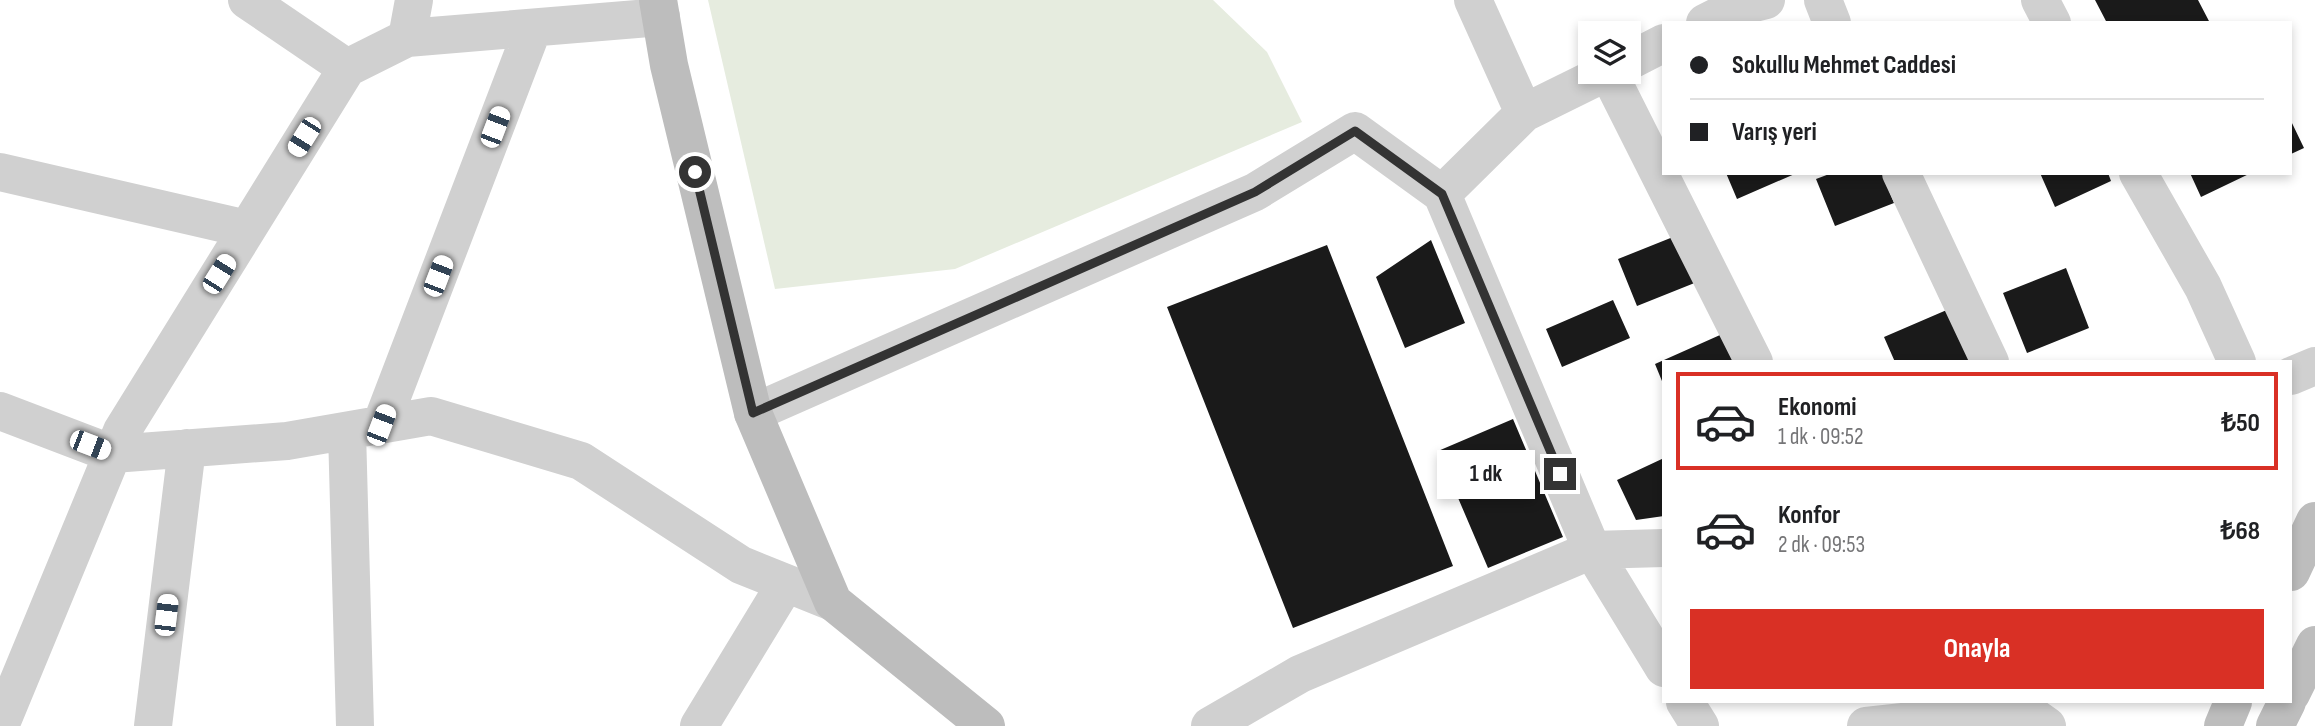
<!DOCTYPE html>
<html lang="tr">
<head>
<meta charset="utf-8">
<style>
  body { margin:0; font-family:"Sofia Sans Condensed",sans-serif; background:#f2f2f2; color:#202124; height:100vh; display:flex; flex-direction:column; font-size:26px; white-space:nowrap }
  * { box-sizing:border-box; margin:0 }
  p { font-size:23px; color:#757577 }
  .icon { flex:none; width:38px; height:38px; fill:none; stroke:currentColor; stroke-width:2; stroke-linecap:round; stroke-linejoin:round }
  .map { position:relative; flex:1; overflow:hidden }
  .side { position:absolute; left:1662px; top:360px; width:630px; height:343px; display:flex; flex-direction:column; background:#fff; border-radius:0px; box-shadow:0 4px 10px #0003 }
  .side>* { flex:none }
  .hud { position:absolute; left:1662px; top:21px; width:630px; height:154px; border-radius:0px; box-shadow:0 4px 10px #0003; display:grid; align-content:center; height:154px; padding:0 28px; background:#fff }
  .controls { position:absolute; left:1578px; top:21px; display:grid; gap:14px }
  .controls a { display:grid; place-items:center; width:63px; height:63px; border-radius:0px; background:#fff; box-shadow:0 4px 10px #0003; font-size:35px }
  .end { position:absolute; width:32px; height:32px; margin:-16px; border:9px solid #333; background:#fff; box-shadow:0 0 0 4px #fff }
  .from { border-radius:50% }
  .bubble { position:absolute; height:49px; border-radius:0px; background:#fff; box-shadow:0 4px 10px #0003; font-size:23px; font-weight:700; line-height:49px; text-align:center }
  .car { position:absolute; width:21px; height:42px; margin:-21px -10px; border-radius:9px; box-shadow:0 0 5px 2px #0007; background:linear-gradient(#fff 24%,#345 0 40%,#fff 0 76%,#345 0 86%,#fff 0) }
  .hud b { display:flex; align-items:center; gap:24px; height:66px; font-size:26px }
  .hud b+b { border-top:2px solid #e0e0e0 }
  .hud i { width:18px; height:18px; background:#202124 }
  ul { padding:12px 0 0; list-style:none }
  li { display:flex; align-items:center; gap:21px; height:98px; margin:0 14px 10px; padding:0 14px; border:4px solid transparent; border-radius:0px }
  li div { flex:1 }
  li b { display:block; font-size:26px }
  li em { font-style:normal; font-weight:700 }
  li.active { border-color:#d93025 }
  li>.icon { width:63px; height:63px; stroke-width:1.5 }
  .action { display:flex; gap:14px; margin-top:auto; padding:14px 28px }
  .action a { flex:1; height:80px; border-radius:0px; background:#d93025; color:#fff; font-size:28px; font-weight:700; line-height:80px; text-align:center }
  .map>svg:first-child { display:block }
</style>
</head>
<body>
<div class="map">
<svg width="2315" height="726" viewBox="0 0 2315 726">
  <rect width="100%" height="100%" fill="#fff"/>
  <path fill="#e6ecdf" d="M 708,0 L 1213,0 L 1267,52 L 1302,122 L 955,269 L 775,289 Z"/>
  <path fill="#1a1a1a" d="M 2095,0 L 2198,0 L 2210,23 L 2107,23 Z
    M 2291,121 L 2304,148 L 2291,154 Z
    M 1726,173 L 1797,173 L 1737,199 Z
    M 1832,173 L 1882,173 L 1894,203 L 1835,226 L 1816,179 Z
    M 2040,173 L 2108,173 L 2111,181 L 2055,207 Z
    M 2190,173 L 2251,173 L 2201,197 Z
    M 1678,235 L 1697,282 L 1637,306 L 1618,259 Z
    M 1431,240 L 1465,323 L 1405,348 L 1376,277 Z
    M 1327,245 L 1453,566 L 1293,628 L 1167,307 Z
    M 2066,268 L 2089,328 L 2027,353 L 2003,293 Z
    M 1613,300 L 1630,338 L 1562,367 L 1546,329 Z
    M 1949,309 L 1972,362 L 1895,362 L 1884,337 Z
    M 1729,331 L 1743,362 L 1664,362 L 1664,386 L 1655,364 Z
    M 1513,419 L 1563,537 L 1488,568 L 1438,451 Z
    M 1664,458 L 1664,516 L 1636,520 L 1617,480 Z"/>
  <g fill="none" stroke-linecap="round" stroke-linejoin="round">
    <path stroke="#d0d0d0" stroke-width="38" d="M 247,0 L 347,68
      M 1473,0 L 1524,113
      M 1823,0 L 1832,23
      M 2040,0 L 2052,23
      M 1705,23 L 1734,8 L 1766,0
      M 407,38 L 414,0
      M 1629,61 L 1664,43
      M 1608,72 L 1754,362
      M 0,172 L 247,229
      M 1901,173 L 1990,362
      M 2138,173 L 2203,287 L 2237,362
      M 1442,194 L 1524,113 L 1607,72
      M 2291,376 L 2315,366
      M 0,411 L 113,454 L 287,441 L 431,416 L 581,461 L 741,565 L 833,602
      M 753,413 L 1255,192 L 1355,131 L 1442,194 L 1592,550 L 1664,668
      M 381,425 L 533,28
      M 347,431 L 355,726
      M 1685,702 L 1700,726
      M 0,726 L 122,431 L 347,68 L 407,38 L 661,17
      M 153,726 L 187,448
      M 699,726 L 786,583
      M 1210,726 L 1300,674 L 1592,550 L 1664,548
      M 1866,726 L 2023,709 L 2047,726"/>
    <path stroke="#bdbdbd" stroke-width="38" d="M 658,0 L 669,65 L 753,413 L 833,602 L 986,726
      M 2291,572 L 2315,521
      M 2291,694 L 2315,645
      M 2223,726 L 2233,702
      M 2275,726 L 2287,702"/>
  </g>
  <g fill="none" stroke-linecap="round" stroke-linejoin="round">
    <path stroke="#333" stroke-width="9" d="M 695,172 L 753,413 L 1255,192 L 1355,131 L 1442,194 L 1560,474"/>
  </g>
</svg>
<div class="controls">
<a><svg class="icon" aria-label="layers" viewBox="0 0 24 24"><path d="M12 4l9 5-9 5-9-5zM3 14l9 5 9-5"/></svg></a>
</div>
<i class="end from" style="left:695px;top:172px"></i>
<i class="end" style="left:1560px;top:474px"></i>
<div class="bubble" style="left:1437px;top:450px;width:98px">1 dk</div>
<i class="car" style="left:495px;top:127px;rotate:21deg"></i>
<i class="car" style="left:304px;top:137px;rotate:212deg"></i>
<i class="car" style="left:219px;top:274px;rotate:32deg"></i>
<i class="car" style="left:438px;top:276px;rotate:21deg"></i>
<i class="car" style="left:381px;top:425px;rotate:21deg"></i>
<i class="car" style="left:90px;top:445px;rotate:111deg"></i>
<i class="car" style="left:166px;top:615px;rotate:7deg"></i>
<div class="hud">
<b><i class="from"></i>Sokullu Mehmet Caddesi</b>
<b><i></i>Varış yeri</b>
</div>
<section class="side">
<ul>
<li class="active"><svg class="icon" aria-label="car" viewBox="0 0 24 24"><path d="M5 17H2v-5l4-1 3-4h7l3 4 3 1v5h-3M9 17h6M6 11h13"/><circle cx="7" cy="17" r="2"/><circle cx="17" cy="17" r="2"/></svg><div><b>Ekonomi</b><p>1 dk · 09:52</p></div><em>₺50</em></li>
<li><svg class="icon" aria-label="car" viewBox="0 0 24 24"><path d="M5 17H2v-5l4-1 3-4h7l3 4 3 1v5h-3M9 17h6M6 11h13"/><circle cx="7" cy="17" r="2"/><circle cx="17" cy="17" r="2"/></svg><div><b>Konfor</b><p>2 dk · 09:53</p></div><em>₺68</em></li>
</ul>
<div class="action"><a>Onayla</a></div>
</section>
</div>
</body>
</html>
